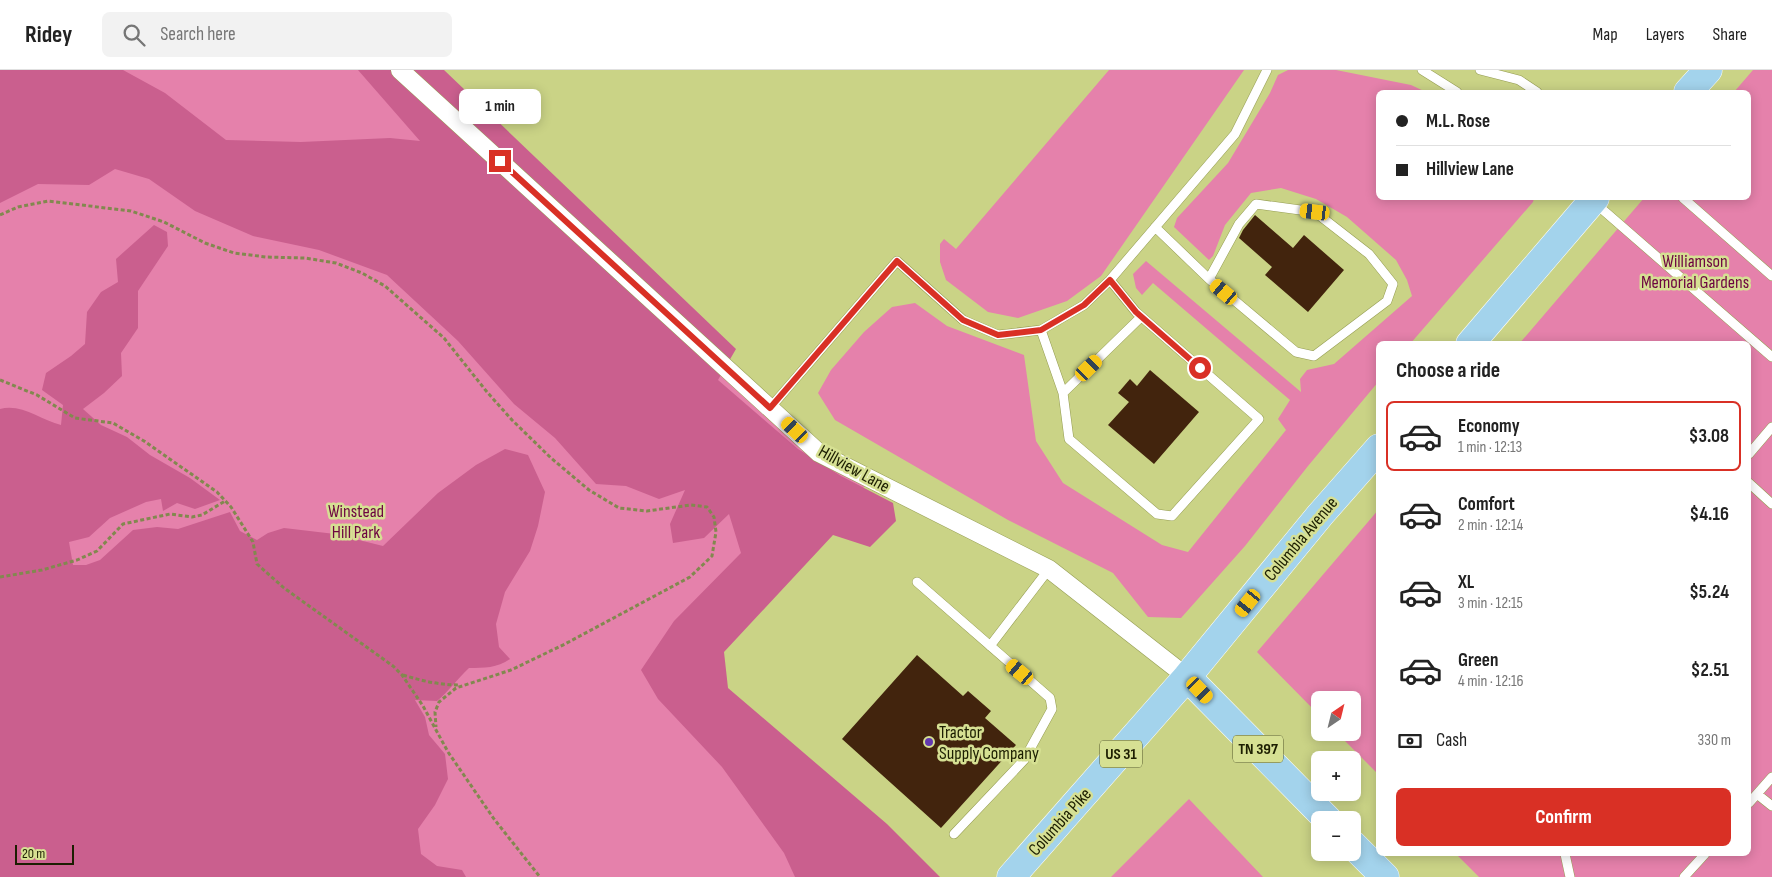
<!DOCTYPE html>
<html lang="en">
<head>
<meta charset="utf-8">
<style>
  body { margin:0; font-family:"Sofia Sans Condensed",sans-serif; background:#f2f2f2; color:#222; height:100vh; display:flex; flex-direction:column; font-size:19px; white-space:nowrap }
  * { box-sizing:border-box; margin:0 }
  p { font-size:16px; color:#767676 }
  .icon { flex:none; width:28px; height:28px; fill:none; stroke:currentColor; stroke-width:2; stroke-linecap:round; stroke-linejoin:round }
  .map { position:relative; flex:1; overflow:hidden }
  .panel { position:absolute; left:1376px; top:271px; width:375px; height:515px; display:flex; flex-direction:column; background:#fff; border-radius:8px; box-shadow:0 2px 12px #0003 }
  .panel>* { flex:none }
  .top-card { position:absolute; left:1376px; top:20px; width:375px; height:110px; border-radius:8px; box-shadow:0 2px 12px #0003; display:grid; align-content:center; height:110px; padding:0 20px; background:#fff }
  .needle { width:32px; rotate:35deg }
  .fabs { position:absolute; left:1311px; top:621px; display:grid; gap:10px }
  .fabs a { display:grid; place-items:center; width:50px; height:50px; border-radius:8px; background:#fff; box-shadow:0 2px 12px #0003; font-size:25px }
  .scale { position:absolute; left:15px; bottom:12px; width:59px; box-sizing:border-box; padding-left:5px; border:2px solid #1c1e01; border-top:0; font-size:14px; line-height:18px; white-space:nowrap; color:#1c1e01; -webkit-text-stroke:4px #d6e093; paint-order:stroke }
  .end { position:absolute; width:22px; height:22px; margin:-11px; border:6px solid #d93025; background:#fff; box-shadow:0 0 0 2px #fff }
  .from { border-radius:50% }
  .bubble { position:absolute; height:35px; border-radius:8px; background:#fff; box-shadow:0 2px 12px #0003; font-size:16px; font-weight:700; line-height:35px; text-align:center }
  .car { position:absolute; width:15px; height:30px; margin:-15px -8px; border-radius:6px; box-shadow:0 0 4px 1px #0007; background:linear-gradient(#f5c518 24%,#345 0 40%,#f5c518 0 76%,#345 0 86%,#f5c518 0) }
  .top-card b { display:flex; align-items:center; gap:18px; height:48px; font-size:19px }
  .top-card b+b { border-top:1px solid #e0e0e0 }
  .top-card i { width:12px; height:12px; background:#222 }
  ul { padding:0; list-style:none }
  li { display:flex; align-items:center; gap:15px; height:70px; margin:0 10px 8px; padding:0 10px; border:2px solid transparent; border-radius:8px }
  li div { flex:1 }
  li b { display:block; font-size:19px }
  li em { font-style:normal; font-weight:700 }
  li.current { border-color:#d93025 }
  li>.icon { width:45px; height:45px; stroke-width:1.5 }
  h2 { padding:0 20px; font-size:22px; line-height:60px }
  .pay { display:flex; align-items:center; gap:12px; height:55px; padding:0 20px; font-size:19px }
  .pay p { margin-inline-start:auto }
  .primary-button { display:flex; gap:10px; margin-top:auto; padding:10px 20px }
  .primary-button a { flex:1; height:58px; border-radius:8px; background:#d93025; color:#fff; font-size:20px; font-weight:700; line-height:58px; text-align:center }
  header { display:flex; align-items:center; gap:30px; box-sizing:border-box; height:70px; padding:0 25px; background:#fff; border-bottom:1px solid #e0e0e0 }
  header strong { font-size:24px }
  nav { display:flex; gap:28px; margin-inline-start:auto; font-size:18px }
  .search { width:350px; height:45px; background:#f2f2f2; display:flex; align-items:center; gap:12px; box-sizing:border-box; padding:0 18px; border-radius:8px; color:#767676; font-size:19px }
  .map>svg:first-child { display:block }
</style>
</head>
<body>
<header>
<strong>Ridey</strong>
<div class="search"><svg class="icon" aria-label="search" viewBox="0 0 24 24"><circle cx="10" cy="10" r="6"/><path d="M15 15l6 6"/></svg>Search here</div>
<nav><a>Map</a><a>Layers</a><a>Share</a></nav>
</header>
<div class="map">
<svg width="1772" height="807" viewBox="0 0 1772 807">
  <rect width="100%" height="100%" fill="#cad386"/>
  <path fill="#e581ab" d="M 0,0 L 390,0 L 820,394 L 866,415 L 689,608 L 916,807 L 0,807 Z
    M 1109,0 L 1244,0 L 1101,206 L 1067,231 L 1018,248 L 988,242 L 946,210 L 940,192 L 940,174 L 944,169 L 956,179 Z
    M 1288,0 L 1336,0 L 1411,15 L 1426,22 L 1379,22 L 1379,128 L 1534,128 L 1533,132 L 1410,274 L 1379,274 L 1379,311 L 1308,396 L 1245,476 L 1181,548 L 1148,547 L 1113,503 L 1008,450 L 835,350 L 818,323 L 831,300 L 864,262 L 892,237 L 915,233 L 947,256 L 1024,285 L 1036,371 L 1063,413 L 1162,475 L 1188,482 L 1286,360 L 1278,349 L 1290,330 L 1153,213 L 1142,225 L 1136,218 L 1133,204 L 1146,191 L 1301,322 L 1300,309 L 1307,300 L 1334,294 L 1412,226 L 1407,210 L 1396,190 L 1347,147 L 1316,129 L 1281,118 L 1251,123 L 1225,155 L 1213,186 L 1209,190 L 1174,157 L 1177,148 L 1228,93 L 1270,23 L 1278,5 Z
    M 1753,0 L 1772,0 L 1772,807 L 1479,807 L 1456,784 L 1749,784 L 1749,274 L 1519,274 L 1644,128 L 1749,128 L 1749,22 L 1734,22 Z
    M 1379,439 L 1379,705 L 1337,663 L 1352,662 L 1352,630 L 1320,630 L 1320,646 L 1257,582 Z
    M 1189,729 L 1263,807 L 1111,807 Z"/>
  <path fill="#ca5f8e" d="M 0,0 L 123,0 L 165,23 L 226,70 L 301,72 L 390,68 L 420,71 L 358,0 L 444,0 L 736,279 L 718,310 L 798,379 L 841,406 L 893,433 L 896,451 L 870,477 L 833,465 L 724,582 L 728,618 L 887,754 L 940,807 L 795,807 L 784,783 L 722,697 L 658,629 L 641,600 L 674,551 L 741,483 L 729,444 L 704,468 L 673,473 L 670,454 L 685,420 L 659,429 L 626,416 L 596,414 L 555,368 L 514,334 L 458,271 L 387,205 L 319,180 L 253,166 L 195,141 L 149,109 L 115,99 L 89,115 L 38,114 L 0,133 Z
    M 154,155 L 167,162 L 168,176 L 138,221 L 138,258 L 121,283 L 122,306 L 104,323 L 83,339 L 101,355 L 127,367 L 150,385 L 190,408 L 220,430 L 195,439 L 177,433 L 163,441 L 161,429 L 146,432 L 110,448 L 89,467 L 69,472 L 73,495 L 86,495 L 100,490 L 133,460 L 157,457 L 178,459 L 230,442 L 240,461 L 257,470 L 268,463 L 284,458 L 335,464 L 383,476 L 438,423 L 476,395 L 505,379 L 528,385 L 545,422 L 538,456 L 530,481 L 505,522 L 496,554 L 499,577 L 510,589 C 497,598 484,598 469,598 C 457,609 449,621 437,631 L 415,630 L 425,647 L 429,665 L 445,684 L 448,709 L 435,735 L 418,759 L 421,784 L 437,796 L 462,800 L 466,807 L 0,807 L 0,339 C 21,333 41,350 61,355 L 63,335 L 42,320 L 46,303 L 71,286 L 85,274 L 87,242 L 101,222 L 118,212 L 116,189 Z"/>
  <path fill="#42240d" d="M 1255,145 L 1293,178 L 1304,165 L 1344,200 L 1308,242 L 1265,205 L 1272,197 L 1239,168 L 1243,160 Z
    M 1150,300 L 1199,342 L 1154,394 L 1108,355 L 1129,332 L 1118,323 L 1130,309 L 1137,316 Z
    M 917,585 L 963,626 L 968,621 L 991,641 L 985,648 L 1016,675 L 941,758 L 842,669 Z"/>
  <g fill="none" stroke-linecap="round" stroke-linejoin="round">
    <g stroke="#959d52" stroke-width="10">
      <path id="lane" d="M 1422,0 L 1457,22
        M 1480,0 L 1519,10 L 1537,22
        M 1683,128 L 1772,206
        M 1595,133 L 1772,287
        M 1155,157 L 1209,209 L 1296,282 L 1314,286 L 1387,231 L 1393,214 L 1369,184 L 1315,142 L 1256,134 L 1239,154 L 1209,209
        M 1041,260 L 1063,323 L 1069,369 L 1157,444 L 1172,446 L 1259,349 L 1136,242 L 1110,210
        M 1063,323 L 1141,247
        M 770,338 L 897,191 L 963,250 L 998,265 L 1041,260 L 1084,235 L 1110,210 L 1235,64 L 1267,0
        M 1749,384 L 1772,357
        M 1749,413 L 1772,434
        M 917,512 L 1050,628 L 1052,639 L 1024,690 L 954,764
        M 990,576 L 1049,499
        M 1757,724 L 1772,736
        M 1749,733 L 1772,707
        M 1565,784 L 1570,807
        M 1684,807 L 1705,784"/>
    </g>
    <g stroke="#959d52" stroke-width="19">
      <path id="street" d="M 400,0 L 819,383 L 1049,499 L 1187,607"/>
    </g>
    <g stroke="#fff" stroke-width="29">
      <path id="primary" d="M 1688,22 L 1708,0
        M 1470,274 L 1595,128
        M 1187,607 L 1328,750
        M 1352,774 L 1385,807
        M 1011,807 L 1187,607 L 1320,445 L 1379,378"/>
    </g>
    <path stroke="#82884f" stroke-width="3" stroke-dasharray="4 2.5" stroke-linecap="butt" d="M 0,145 L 18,137 L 48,131 L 131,141 L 164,152 L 205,173 L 234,183 L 266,187 L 305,188 L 336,193 L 362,203 L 385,216 L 444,268 L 487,322 L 512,350 L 551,388 L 589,420 L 619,438 L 647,441 L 691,435 L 707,437 L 714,447 L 716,462 L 712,486 L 690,507 L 565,574 L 511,600 L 456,618 L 439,632 L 435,642 L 436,657
      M 0,310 L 37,325 L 75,348 L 113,353 L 144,371 L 217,422 L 231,437 L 253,472 L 257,494 L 284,518 L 393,596 L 402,605 L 423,636 L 448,682 L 494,749 L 540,807
      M 0,507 L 42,500 L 77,490 L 97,481 L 123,454 L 170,444 L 192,447 L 202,445 L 225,431
      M 403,605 C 422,611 440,615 460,615"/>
    <use href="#lane" stroke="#fff" stroke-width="9"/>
    <use href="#street" stroke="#fff" stroke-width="18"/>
    <use href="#primary" stroke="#a3d3ec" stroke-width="28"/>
  </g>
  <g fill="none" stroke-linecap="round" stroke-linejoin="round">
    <path stroke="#d93025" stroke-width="6" d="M 500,91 L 770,338 L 897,191 L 963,250 L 998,265 L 1041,260 L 1084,235 L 1110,210 L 1136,242 L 1200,298"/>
  </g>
  <circle fill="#6239b0" stroke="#d6e093" stroke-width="2" cx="929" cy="672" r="5"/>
  <g text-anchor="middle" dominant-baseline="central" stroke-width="5" stroke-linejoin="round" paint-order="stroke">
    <g fill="#d6e093" stroke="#54582d" stroke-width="1">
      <rect x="1233" y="665.5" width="50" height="27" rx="4"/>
      <rect x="1100" y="670.5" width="42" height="27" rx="4"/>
    </g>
    <g font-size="16" font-weight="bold" fill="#1c1e01">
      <text x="1258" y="679">TN 397</text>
      <text x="1121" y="684">US 31</text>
    </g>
    <g font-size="18" fill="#6d0540" stroke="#d6e093">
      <text x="1695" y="191">Williamson<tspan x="1695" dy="21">Memorial Gardens</tspan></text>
      <text x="356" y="441">Winstead<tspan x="356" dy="21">Hill Park</tspan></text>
    </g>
    <g font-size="18" fill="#1c1e01" stroke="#d6e093">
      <text transform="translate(854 399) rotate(29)">Hillview Lane</text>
      <text transform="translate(1301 469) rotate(-50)">Columbia Avenue</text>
      <text transform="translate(1060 752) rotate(-48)">Columbia Pike</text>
    </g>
    <g font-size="18" fill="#1c1e01" stroke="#d6e093" text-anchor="start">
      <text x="939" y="662">Tractor<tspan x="939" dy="21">Supply Company</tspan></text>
    </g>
  </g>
</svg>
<div class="fabs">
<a><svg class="needle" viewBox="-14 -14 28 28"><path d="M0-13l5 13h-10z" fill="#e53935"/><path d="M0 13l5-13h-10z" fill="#767676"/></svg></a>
<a>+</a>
<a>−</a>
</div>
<div class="scale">20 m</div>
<i class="end from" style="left:1200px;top:298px"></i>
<i class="end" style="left:500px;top:91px"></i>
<div class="bubble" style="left:459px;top:19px;width:82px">1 min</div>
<i class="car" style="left:1315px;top:142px;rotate:277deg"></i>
<i class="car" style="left:1224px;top:222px;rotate:310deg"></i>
<i class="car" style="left:1089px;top:298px;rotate:46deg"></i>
<i class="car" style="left:795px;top:360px;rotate:313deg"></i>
<i class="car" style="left:1248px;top:533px;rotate:219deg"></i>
<i class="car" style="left:1020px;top:602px;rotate:310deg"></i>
<i class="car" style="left:1200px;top:620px;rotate:136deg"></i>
<div class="top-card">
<b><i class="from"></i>M.L. Rose</b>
<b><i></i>Hillview Lane</b>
</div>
<section class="panel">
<h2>Choose a ride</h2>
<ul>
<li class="current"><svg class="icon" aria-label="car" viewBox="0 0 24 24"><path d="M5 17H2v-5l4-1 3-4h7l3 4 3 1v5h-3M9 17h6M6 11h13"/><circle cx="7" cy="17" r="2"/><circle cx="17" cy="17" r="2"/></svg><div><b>Economy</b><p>1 min · 12:13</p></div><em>$3.08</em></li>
<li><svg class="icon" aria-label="car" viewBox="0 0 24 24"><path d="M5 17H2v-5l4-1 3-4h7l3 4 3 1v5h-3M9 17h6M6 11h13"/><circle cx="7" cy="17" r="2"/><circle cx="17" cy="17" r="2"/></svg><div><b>Comfort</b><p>2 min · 12:14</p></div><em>$4.16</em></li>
<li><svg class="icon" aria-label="car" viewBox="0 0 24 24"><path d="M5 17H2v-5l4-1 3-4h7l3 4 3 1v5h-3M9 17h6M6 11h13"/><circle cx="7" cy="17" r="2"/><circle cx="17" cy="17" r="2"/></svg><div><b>XL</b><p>3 min · 12:15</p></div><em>$5.24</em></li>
<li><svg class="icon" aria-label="car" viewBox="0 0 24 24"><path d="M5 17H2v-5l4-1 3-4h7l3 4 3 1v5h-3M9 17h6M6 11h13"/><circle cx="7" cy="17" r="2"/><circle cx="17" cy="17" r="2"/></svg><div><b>Green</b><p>4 min · 12:16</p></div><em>$2.51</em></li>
</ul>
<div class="pay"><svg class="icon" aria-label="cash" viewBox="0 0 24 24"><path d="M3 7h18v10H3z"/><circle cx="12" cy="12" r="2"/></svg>Cash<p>330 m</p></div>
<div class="primary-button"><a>Confirm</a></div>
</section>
</div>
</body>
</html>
